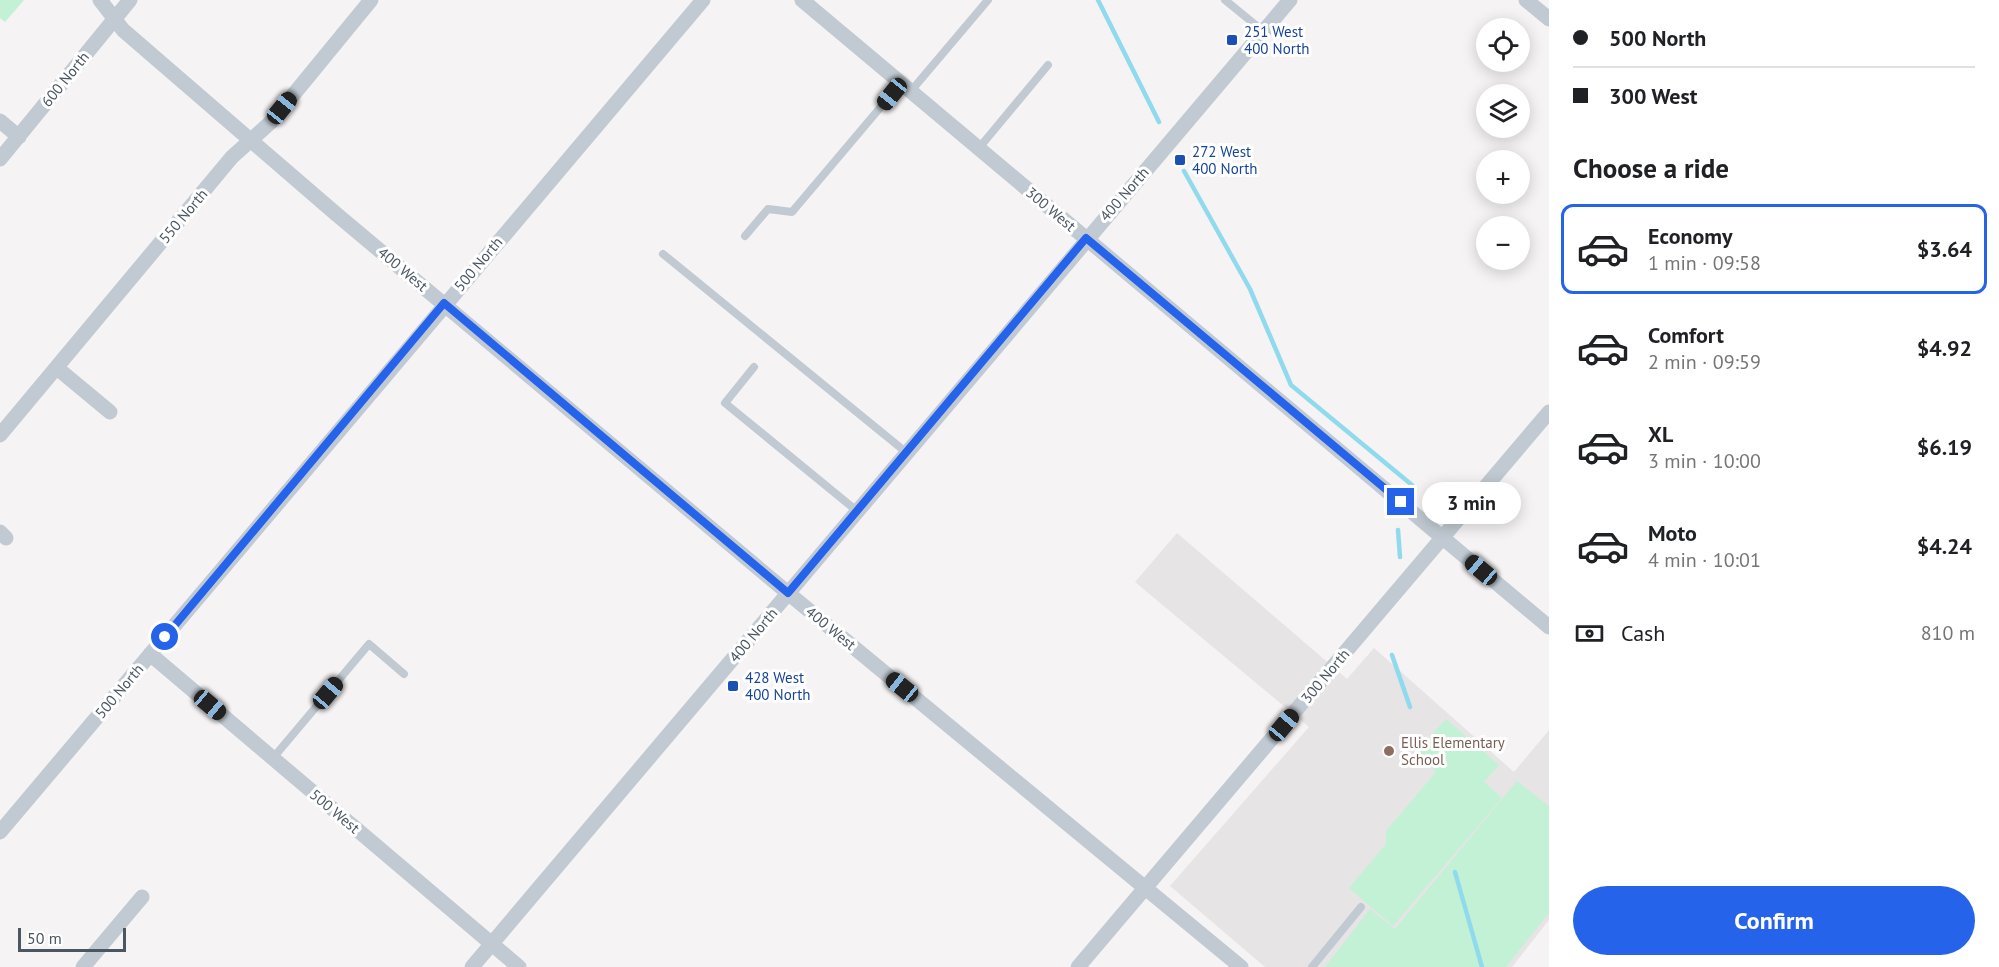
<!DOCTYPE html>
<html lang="en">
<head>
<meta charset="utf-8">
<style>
  body { margin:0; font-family:"PT Sans",sans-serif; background:#f6f6f6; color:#202124; height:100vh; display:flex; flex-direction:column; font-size:22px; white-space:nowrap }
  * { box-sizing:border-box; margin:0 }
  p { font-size:20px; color:#757577 }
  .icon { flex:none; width:33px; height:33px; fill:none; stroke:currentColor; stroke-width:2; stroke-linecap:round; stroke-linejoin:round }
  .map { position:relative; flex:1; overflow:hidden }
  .details { display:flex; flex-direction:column; background:#fff; width:450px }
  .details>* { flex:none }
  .top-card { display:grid; align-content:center; height:132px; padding:0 24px; background:#fff }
  .buttons { position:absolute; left:1476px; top:18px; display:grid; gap:12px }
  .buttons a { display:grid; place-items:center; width:54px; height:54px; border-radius:50%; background:#fff; box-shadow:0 3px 15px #0003; font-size:30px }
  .scale { position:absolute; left:18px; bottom:15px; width:108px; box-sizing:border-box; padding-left:6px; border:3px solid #4a5661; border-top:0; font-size:16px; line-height:21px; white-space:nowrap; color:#4a5661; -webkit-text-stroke:4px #fff; paint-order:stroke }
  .end { position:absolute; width:27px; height:27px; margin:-14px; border:8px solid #2563eb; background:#fff; box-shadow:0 0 0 3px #fff }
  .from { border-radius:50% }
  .bubble { position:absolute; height:42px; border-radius:21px; background:#fff; box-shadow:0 3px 15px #0003; font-size:20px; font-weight:700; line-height:42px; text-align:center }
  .car { position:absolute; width:18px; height:36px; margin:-18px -9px; border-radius:8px; box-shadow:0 0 4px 2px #0007; background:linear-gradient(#222 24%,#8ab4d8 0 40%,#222 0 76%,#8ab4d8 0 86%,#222 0) }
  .top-card b { display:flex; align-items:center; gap:21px; height:57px; font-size:22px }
  .top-card b+b { border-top:2px solid #e0e0e0 }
  .top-card i { width:15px; height:15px; background:#202124 }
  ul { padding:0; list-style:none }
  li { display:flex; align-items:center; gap:18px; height:90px; margin:0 12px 9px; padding:0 12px; border:3px solid transparent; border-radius:12px }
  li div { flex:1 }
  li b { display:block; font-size:22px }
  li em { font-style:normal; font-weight:700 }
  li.active { border-color:#2563eb }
  li>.icon { width:54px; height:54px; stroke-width:1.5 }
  h2 { padding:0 24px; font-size:27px; line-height:72px }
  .pay { display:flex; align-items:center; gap:15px; height:66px; padding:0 24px; font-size:22px }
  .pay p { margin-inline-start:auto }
  .primary-button { display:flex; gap:12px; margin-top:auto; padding:12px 24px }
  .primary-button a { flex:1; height:69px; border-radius:36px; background:#2563eb; color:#fff; font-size:24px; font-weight:700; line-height:69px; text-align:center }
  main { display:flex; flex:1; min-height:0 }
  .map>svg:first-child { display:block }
</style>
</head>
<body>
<main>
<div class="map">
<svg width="1549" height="967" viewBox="0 0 1549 967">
  <rect width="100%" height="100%" fill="#f5f3f3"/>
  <path fill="#e6e4e5" d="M 1177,533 L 1347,679 L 1374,648 L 1514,772 L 1549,730 L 1549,920 L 1512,967 L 1265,967 L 1170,886 L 1309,727 L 1135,582 Z"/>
  <path fill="#c3f1d5" d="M 0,0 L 24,0 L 5,22 L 0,18 Z
    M 1446,719 L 1499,765 L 1484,782 L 1502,798 L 1393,926 L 1349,888 L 1386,844 L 1386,831 L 1436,772 L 1416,753 Z
    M 1517,781 L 1549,806 L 1549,913 L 1506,967 L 1325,967 L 1370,909 L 1395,929 Z"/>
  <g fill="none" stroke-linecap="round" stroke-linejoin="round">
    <path stroke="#90daee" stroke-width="4.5" d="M 1098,0 L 1159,122
      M 1184,171 L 1250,289 L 1291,385 L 1412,485
      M 1398,530 L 1400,557
      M 1392,655 L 1410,707
      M 1455,872 L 1482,967"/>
    <path stroke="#c1cad2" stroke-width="8" d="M 1225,0 L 1263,31
      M 911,91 L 988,0
      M 979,148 L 1048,65
      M 745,236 L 768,209 L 792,212 L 901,83
      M 663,254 L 907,453
      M 754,367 L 725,403 L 857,511
      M 273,758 L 369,644 L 404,674
      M 1312,967 L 1361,907"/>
    <path stroke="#c1cad2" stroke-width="15" d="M 100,0 L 123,30 L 335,213 L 788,593 L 1241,967
      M 802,0 L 1549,627
      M 1526,0 L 1549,19
      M 0,121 L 19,137
      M 0,159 L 130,0
      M 57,368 L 110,412
      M 0,435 L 232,157 L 271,122 L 371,0
      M 0,532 L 6,538
      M 150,654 L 519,967
      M 0,832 L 703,0
      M 83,967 L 142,897
      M 472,967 L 1290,0
      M 1078,967 L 1549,412"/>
  </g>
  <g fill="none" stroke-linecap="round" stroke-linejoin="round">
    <path stroke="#2563eb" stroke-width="8" d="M 165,637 L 444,303 L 788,593 L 1086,238 L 1401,502"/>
  </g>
  <g fill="#1a4fb4" stroke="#fff" stroke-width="2">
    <rect x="1226" y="34" width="12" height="12" rx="3"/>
    <rect x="1174" y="154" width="12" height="12" rx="3"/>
    <rect x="727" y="680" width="12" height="12" rx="3"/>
  </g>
  <circle fill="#8d6e63" stroke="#fff" stroke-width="2" cx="1389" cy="751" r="6"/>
  <g text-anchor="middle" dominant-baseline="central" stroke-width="6" stroke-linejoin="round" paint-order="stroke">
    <g font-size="15" fill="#164399" stroke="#fff" text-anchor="start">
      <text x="1244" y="31">251 West<tspan x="1244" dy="17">400 North</tspan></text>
      <text x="1192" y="151">272 West<tspan x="1192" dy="17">400 North</tspan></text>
      <text x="745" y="677">428 West<tspan x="745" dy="17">400 North</tspan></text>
    </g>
    <g font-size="15" fill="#4a5661" stroke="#fff">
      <text transform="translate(65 79) rotate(-51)">600 North</text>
      <text transform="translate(1124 194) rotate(-49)">400 North</text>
      <text transform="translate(1051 209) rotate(40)">300 West</text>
      <text transform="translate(183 216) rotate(-50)">550 North</text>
      <text transform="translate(478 264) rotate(-50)">500 North</text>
      <text transform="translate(403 269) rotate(40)">400 West</text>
      <text transform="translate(831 628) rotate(39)">400 West</text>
      <text transform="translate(753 635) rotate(-50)">400 North</text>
      <text transform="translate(1325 676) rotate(-50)">300 North</text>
      <text transform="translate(119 691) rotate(-50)">500 North</text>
      <text transform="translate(335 811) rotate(40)">500 West</text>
    </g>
    <g font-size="15" fill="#785e54" stroke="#fff" text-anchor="start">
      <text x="1401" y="742">Ellis Elementary<tspan x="1401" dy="17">School</tspan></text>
    </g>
  </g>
</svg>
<div class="buttons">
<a><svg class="icon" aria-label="locate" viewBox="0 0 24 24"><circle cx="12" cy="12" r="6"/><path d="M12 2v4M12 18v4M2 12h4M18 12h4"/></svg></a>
<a><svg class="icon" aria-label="layers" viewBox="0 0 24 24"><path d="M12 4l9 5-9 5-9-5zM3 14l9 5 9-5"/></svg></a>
<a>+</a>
<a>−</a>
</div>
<div class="scale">50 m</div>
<i class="end from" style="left:165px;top:637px"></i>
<i class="end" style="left:1401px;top:502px"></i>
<div class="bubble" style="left:1422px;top:482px;width:99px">3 min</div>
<i class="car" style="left:892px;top:94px;rotate:219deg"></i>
<i class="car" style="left:282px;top:108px;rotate:39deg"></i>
<i class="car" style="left:1481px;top:570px;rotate:310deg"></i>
<i class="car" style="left:902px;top:687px;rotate:309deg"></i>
<i class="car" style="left:328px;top:693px;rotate:40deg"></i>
<i class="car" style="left:210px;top:705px;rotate:130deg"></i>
<i class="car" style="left:1284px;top:725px;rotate:40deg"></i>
</div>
<section class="details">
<div class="top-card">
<b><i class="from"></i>500 North</b>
<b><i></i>300 West</b>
</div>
<h2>Choose a ride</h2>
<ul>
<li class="active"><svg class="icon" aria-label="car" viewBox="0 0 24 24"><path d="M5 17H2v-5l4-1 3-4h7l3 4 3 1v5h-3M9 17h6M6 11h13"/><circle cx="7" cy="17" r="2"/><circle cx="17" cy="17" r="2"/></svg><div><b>Economy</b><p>1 min · 09:58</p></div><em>$3.64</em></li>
<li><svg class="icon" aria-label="car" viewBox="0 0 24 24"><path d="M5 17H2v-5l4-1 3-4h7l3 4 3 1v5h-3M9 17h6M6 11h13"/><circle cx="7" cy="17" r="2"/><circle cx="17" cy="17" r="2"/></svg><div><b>Comfort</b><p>2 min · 09:59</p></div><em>$4.92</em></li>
<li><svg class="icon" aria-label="car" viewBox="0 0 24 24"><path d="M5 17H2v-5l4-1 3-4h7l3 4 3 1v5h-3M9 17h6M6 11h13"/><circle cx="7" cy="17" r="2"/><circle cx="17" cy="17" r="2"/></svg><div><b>XL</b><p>3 min · 10:00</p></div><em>$6.19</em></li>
<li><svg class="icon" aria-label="car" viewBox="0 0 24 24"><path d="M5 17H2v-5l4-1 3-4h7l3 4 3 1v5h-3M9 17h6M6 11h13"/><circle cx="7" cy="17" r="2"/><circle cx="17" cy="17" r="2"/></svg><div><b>Moto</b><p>4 min · 10:01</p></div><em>$4.24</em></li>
</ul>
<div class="pay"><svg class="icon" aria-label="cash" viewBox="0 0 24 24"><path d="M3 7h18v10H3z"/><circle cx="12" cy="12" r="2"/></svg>Cash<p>810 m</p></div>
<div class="primary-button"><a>Confirm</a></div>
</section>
</main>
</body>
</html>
